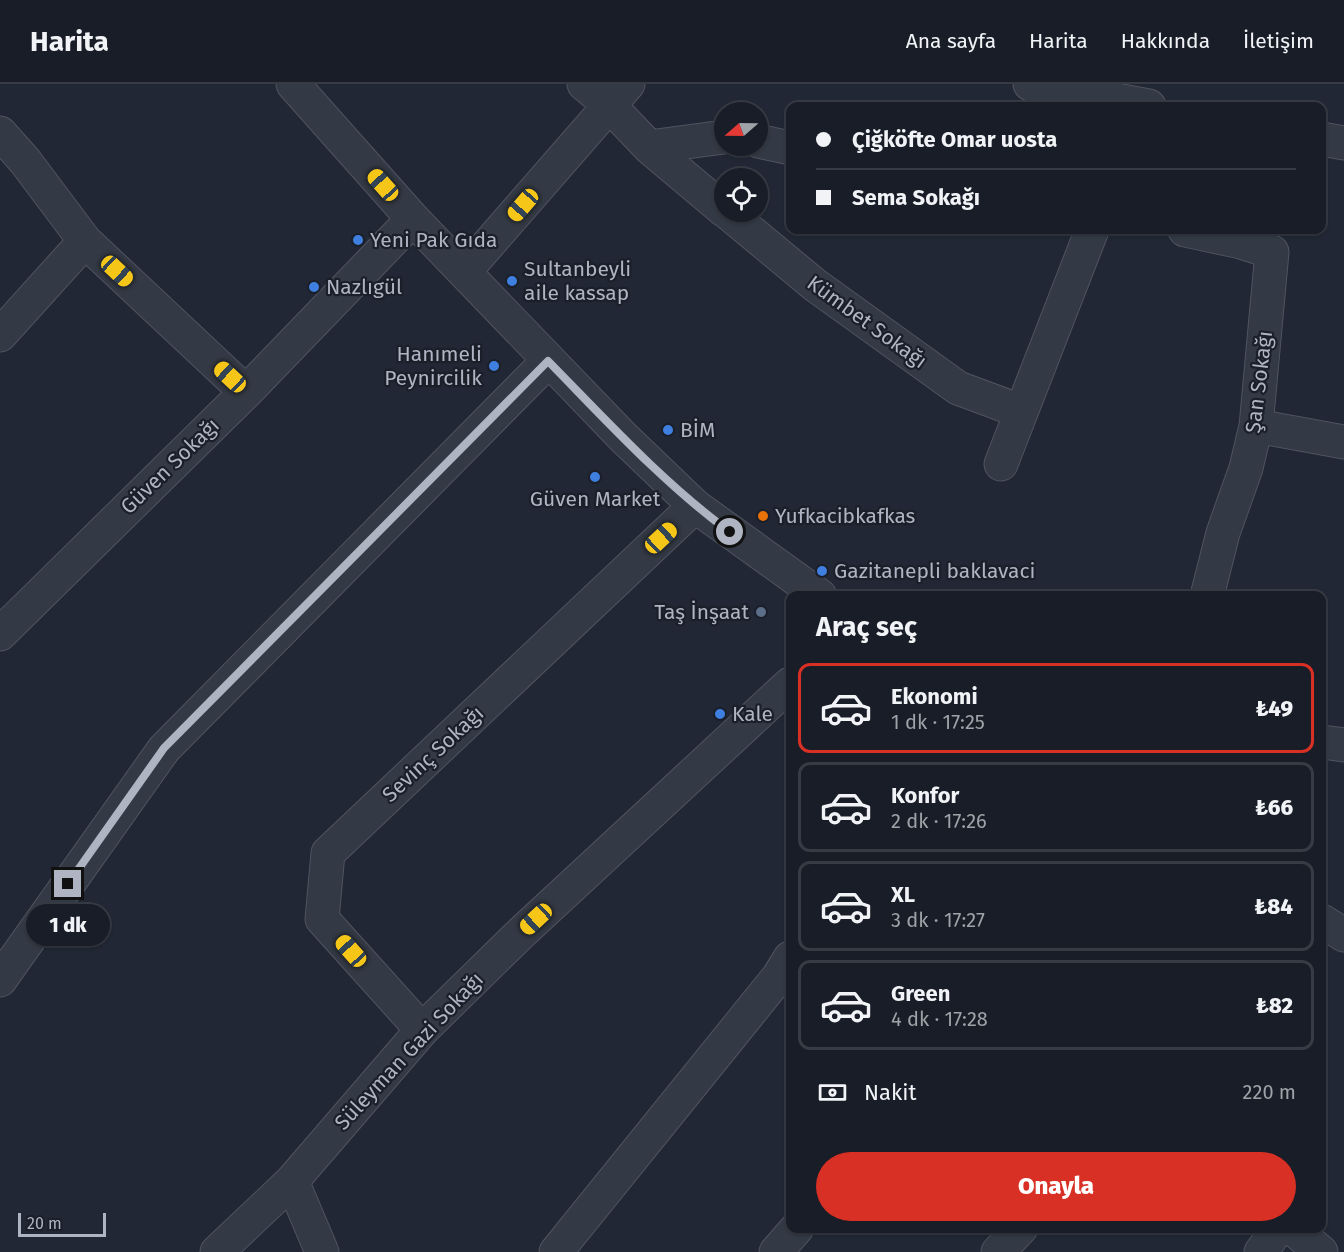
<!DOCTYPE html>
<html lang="tr">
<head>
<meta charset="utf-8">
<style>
  body { margin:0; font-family:"Fira Sans",sans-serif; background:#22262f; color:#f1f3f6; height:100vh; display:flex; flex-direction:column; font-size:22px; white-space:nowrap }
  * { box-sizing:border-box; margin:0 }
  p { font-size:20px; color:#9fa2a7 }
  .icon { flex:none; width:33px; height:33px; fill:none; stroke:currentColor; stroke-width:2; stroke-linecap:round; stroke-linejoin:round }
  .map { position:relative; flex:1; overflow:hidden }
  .details { position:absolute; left:786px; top:507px; width:540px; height:642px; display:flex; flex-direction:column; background:#191d27; border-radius:12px; box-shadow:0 2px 4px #0004,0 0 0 2px #373b44 }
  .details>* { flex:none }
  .banner { position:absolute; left:786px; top:18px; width:540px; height:132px; border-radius:12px; box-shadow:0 2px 4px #0004,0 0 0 2px #373b44; display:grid; align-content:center; height:132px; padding:0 30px; background:#191d27 }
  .needle { width:39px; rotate:250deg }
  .buttons { position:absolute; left:714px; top:18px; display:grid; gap:12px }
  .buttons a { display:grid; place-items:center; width:54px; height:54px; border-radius:50%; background:#191d27; box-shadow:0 2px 4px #0004,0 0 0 2px #373b44; font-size:30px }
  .scale { position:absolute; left:18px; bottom:15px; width:88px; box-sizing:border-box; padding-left:6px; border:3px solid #aeb4c2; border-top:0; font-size:16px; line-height:21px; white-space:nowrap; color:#aeb4c2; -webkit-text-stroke:4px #1a1f2a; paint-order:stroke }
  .end { position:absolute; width:27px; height:27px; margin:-14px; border:8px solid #aeb4c2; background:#111; box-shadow:0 0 0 3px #111 }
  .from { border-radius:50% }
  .bubble { position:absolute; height:42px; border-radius:21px; background:#191d27; box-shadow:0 2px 4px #0004,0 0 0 2px #373b44; font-size:20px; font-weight:800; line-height:42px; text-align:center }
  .car { position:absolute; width:18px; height:36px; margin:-18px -9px; border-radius:8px; box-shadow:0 0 4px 2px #0007; background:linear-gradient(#f5c518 24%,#345 0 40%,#f5c518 0 76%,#345 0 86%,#f5c518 0) }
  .banner b { display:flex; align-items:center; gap:21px; height:57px; font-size:22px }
  .banner b+b { border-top:2px solid #373b44 }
  .banner i { width:15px; height:15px; background:#f1f3f6 }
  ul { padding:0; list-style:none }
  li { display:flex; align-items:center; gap:18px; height:90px; margin:0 12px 9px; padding:0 18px; border:3px solid #373b44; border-radius:12px }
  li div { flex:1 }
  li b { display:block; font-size:22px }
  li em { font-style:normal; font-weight:800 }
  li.on { border-color:#d93025 }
  li>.icon { width:54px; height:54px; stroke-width:1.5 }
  h2 { padding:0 30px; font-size:27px; line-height:72px }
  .pay { display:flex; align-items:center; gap:15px; height:66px; padding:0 30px; font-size:22px }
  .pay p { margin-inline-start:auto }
  .primary-button { display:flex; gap:12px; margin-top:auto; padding:12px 30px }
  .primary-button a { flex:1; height:69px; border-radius:36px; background:#d93025; color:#fff; font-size:24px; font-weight:800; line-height:69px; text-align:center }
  header { display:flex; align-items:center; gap:36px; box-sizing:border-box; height:84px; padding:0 30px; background:#191d27; border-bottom:2px solid #373b44 }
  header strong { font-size:28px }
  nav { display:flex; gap:33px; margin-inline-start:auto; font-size:21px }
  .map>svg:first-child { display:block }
</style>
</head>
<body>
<header>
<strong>Harita</strong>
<nav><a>Ana sayfa</a><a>Harita</a><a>Hakkında</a><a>İletişim</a></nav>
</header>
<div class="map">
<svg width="1344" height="1168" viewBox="0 0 1344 1168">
  <rect width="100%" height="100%" fill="#212734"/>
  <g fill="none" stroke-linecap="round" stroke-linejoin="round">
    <g stroke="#4f5460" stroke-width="35">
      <path id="minor" d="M 584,0 L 610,22 L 649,63 L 724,126
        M 1030,0 L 1149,22
        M 0,49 L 25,77 L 85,157 L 246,308
        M 1322,55 L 1344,59
        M 758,57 L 790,64
        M 649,63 L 724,53
        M 727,128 L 815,201 L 958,304 L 1020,327
        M 1185,146 L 1241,158 L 1272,168 L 1256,342 L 1246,384 L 1223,449 L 1207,512
        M 465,187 L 628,0
        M 0,251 L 85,157
        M 1256,342 L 1344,358
        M 1001,380 L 1092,146
        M 0,550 L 246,308 L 413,135
        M 1322,837 L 1344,851
        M 0,896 L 164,665 L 548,277
        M 422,946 L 322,835 L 328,769 L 695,422
        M 292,1097 L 322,1168
        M 1292,1144 L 1321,1168
        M 217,1168 L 292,1097 L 422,946 L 519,851 L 790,600
        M 556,1168 L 779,892 L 790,874
        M 776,1168 L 797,1144
        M 998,1168 L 1021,1144
        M 1261,1168 L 1278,1144"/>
    </g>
    <g stroke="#4f5460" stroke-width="35">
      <path id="tertiary" d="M 293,0 L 413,135 L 623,353 L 695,422 L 820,512
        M 1322,658 L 1344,661"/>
    </g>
    <use href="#minor" stroke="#343a45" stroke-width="33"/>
    <use href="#tertiary" stroke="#343a45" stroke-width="33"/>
  </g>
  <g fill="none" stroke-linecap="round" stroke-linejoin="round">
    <path stroke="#aeb4c2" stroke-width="8" d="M 68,800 L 164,664 L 548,277 C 606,336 663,399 730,448"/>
  </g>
  <g fill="#3f7fe0" stroke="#1a1f2a" stroke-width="2">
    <circle cx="358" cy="156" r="6"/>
    <circle cx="512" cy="197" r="6"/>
    <circle cx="314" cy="203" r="6"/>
    <circle cx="494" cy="282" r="6"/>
    <circle cx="668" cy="346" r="6"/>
    <circle cx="595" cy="393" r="6"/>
    <circle cx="822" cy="487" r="6"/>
    <circle cx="720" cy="630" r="6"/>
  </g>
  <circle fill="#e8710a" stroke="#1a1f2a" stroke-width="2" cx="763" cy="432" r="6"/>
  <circle fill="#5c6f8a" stroke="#1a1f2a" stroke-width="2" cx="761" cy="528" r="6"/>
  <g text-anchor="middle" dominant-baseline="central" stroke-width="4.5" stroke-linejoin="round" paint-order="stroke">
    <g font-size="21" fill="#aeb4c2" stroke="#1a1f2a" text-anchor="start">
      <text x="370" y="156">Yeni Pak Gıda</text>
      <text x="524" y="185">Sultanbeyli<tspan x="524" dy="24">aile kassap</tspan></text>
      <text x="326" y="203">Nazlıgül</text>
      <text x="482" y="270" text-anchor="end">Hanımeli<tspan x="482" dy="24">Peynircilik</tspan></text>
      <text x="680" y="346">BİM</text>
      <text x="595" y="415" text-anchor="middle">Güven Market</text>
      <text x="775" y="432">Yufkacibkafkas</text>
      <text x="834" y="487">Gazitanepli baklavaci</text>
      <text x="749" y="528" text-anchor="end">Taş İnşaat</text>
      <text x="732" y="630">Kale</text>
    </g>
    <g font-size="21" fill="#aeb4c2" stroke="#1a1f2a">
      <text transform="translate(867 238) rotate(36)">Kümbet Sokağı</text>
      <text transform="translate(1259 298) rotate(-83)">Şan Sokağı</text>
      <text transform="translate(170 382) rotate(-44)">Güven Sokağı</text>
      <text transform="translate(433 670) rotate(-43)">Sevinç Sokağı</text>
      <text transform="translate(409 967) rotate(-47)">Süleyman Gazi Sokağı</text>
    </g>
  </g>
</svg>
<div class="buttons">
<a><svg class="needle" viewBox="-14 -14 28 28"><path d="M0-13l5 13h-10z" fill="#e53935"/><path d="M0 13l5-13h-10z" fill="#9fa2a7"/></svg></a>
<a><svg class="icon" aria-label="locate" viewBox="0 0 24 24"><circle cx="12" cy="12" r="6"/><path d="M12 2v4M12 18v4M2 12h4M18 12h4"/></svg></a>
</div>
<div class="scale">20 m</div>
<i class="end from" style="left:730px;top:448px"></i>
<i class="end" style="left:68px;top:800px"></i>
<div class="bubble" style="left:26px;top:820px;width:84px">1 dk</div>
<i class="car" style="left:383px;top:101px;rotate:318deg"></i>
<i class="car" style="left:523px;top:121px;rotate:221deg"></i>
<i class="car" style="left:117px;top:187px;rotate:133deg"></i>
<i class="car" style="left:230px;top:293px;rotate:313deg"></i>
<i class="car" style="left:661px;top:454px;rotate:47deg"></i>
<i class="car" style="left:536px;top:835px;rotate:227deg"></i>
<i class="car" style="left:351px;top:867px;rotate:318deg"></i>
<div class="banner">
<b><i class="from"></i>Çiğköfte Omar uosta</b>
<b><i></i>Sema Sokağı</b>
</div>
<section class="details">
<h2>Araç seç</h2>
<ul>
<li class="on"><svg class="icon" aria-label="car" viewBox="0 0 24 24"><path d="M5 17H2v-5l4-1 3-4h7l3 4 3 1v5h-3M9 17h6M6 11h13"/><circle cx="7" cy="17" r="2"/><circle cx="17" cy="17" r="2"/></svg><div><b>Ekonomi</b><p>1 dk · 17:25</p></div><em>₺49</em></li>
<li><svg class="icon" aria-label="car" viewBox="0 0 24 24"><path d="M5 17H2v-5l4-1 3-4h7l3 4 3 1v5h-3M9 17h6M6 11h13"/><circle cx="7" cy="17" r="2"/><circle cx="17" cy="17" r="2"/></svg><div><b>Konfor</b><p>2 dk · 17:26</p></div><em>₺66</em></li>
<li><svg class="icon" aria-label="car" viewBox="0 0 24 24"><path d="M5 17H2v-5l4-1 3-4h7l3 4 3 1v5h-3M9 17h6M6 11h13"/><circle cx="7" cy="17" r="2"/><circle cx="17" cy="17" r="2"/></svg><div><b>XL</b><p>3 dk · 17:27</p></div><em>₺84</em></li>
<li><svg class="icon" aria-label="car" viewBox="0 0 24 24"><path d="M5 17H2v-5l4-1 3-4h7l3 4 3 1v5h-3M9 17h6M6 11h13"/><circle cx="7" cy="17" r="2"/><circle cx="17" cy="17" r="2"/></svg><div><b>Green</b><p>4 dk · 17:28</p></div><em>₺82</em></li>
</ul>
<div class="pay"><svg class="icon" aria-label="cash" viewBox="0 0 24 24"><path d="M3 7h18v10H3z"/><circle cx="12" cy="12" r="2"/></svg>Nakit<p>220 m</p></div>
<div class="primary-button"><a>Onayla</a></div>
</section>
</div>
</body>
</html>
